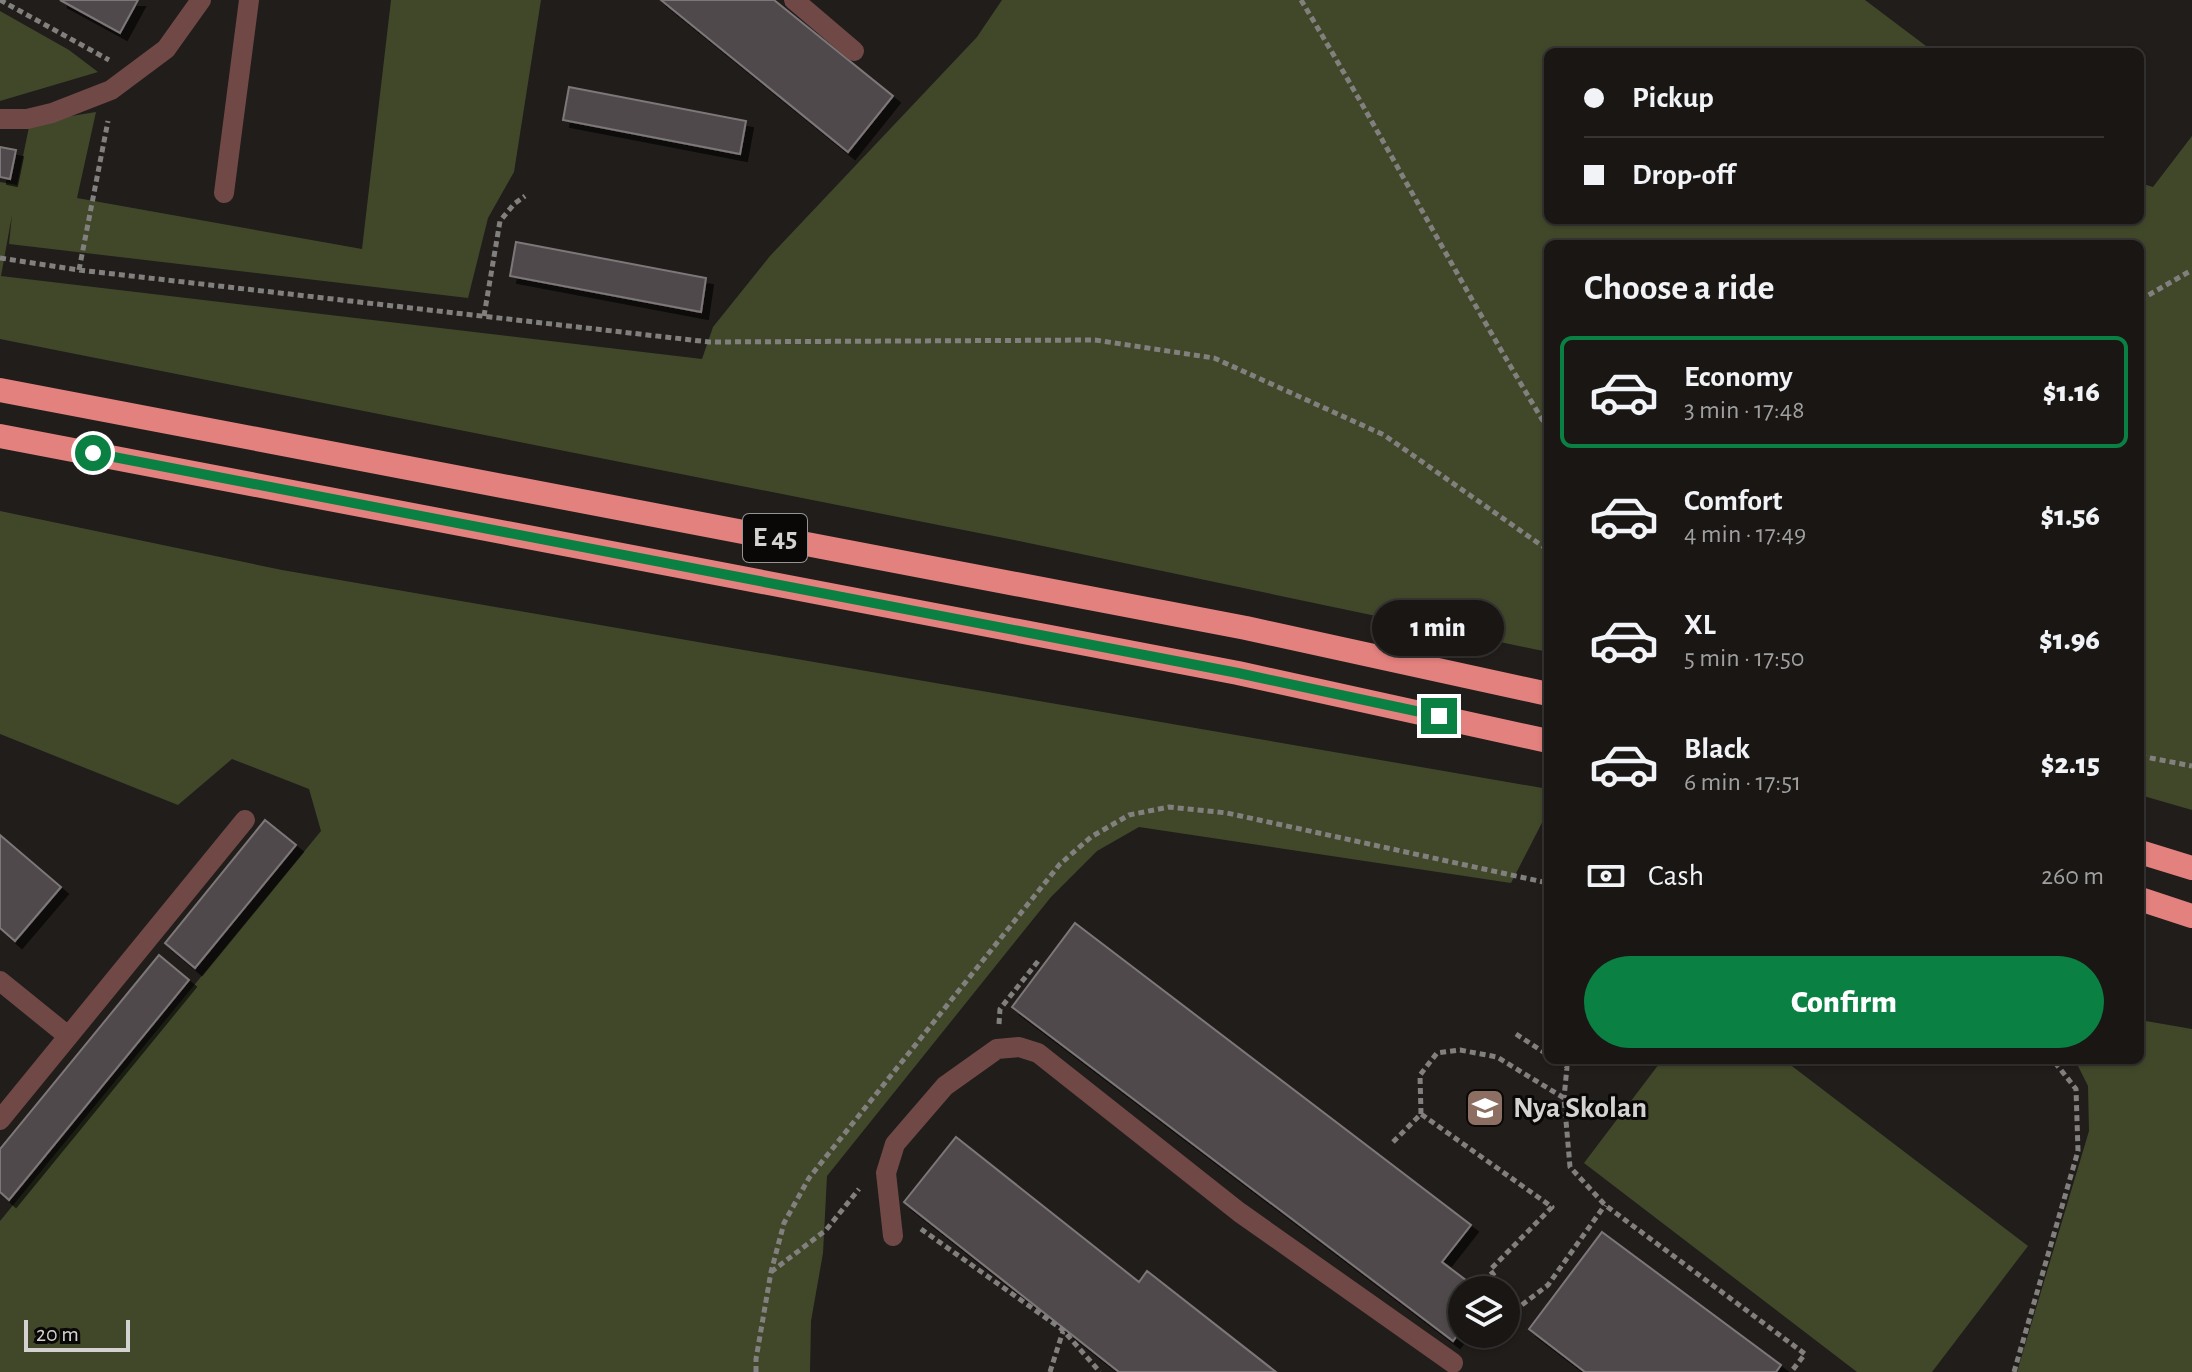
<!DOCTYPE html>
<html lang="en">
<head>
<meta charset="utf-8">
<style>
  body { margin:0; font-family:"Alegreya Sans",sans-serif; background:#262322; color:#f1f3f6; height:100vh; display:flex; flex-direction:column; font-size:30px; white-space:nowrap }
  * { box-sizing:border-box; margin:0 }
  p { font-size:26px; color:#9f9fa0 }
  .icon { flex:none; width:44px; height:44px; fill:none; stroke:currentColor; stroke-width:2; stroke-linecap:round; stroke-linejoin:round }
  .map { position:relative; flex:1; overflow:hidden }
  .side { position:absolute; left:1544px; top:240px; width:600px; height:824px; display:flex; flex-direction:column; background:#191614; border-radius:12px; box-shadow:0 2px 6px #0004,0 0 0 2px #373534 }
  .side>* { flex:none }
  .hud { position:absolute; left:1544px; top:48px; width:600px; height:176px; border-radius:12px; box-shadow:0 2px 6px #0004,0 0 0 2px #373534; display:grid; align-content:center; height:176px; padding:0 40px; background:#191614 }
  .controls { position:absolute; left:1448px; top:1276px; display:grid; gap:16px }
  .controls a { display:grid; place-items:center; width:72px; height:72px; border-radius:50%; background:#191614; box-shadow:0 2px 6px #0004,0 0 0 2px #373534; font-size:40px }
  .scale { position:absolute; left:24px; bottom:20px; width:106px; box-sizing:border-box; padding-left:8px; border:4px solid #d4d2d0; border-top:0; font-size:22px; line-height:28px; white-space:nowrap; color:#d4d2d0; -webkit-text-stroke:6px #090807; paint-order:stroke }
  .end { position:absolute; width:36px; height:36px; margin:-18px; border:10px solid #0b8043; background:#fff; box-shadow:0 0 0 4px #fff }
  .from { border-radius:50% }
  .bubble { position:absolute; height:56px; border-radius:28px; background:#191614; box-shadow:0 2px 6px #0004,0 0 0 2px #373534; font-size:26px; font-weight:800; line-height:56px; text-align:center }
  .hud b { display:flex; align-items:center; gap:28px; height:76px; font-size:30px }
  .hud b+b { border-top:2px solid #373534 }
  .hud i { width:20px; height:20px; background:#f1f3f6 }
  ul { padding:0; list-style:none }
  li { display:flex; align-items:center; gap:24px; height:112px; margin:0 16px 12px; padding:0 24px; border:4px solid transparent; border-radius:12px }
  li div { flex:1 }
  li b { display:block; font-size:30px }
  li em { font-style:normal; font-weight:800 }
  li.current { border-color:#0b8043 }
  li>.icon { width:72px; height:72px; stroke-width:1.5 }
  h2 { padding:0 40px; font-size:36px; line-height:96px }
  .pay { display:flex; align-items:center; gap:20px; height:88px; padding:0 40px; font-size:30px }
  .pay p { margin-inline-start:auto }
  .button { display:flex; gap:16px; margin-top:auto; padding:16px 40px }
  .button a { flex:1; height:92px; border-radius:48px; background:#0b8043; color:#fff; font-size:32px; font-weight:800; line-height:92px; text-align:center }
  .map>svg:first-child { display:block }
</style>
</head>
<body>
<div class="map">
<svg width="2192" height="1372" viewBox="0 0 2192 1372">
  <defs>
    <filter id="shadow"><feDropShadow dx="7" dy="7" stdDeviation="0" flood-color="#0009"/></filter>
  </defs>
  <rect width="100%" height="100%" fill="#211d1b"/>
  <path fill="#41482a" d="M 391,0 L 541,0 L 514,172 L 488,218 L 468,298 L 9,244 L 12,215 L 1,276 L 702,359 L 713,327 L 770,256 L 977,37 L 1002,0 L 1865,0 L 1934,52 L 1548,52 L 1548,220 L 2140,220 L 2140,183 L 2153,187 L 2192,136 L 2192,810 L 2140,795 L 2140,244 L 1548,244 L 1548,652 L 1019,541 L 0,339 L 0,182 L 17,185 L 29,127 L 53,119 L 96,112 L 77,198 L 362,249 Z
    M 0,11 L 69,50 L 98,72 L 0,101 Z
    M 0,511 L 282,570 L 1548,789 L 1548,811 L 1511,883 L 1139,827 L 1097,851 L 1051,897 L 827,1176 L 823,1253 L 811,1321 L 810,1372 L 0,1372 L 0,1221 L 321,831 L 309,789 L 232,759 L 178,805 L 0,734 Z
    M 2140,1020 L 2192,1029 L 2192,1372 L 2017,1372 L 2089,1131 L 2088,1086 L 2075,1060 L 2140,1060 Z
    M 1662,1060 L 1784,1060 L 2028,1246 L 1932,1372 L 1857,1372 L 1584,1163 Z"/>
  <path fill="#4f4a4b" stroke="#7d7779" stroke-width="2" filter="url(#shadow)" d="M 60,0 L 138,0 L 120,33 Z
    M 661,0 L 774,0 L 893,96 L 848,152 Z
    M 569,87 L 746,121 L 740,154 L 563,120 Z
    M 0,147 L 16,150 L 10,179 L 0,177 Z
    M 516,242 L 706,278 L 701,312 L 510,276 Z
    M 265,820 L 296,845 L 195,968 L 165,943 Z
    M 0,835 L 61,887 L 15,941 L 0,928 Z
    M 1075,923 L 1471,1225 L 1442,1262 L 1479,1290 L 1462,1290 L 1462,1329 L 1453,1341 L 1012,1007 Z
    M 159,955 L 189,980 L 9,1200 L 0,1192 L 0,1149 Z
    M 956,1137 L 1139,1282 L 1147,1271 L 1276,1372 L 1119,1372 L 904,1202 Z
    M 1602,1232 L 1781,1365 L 1776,1372 L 1585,1372 L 1529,1329 Z"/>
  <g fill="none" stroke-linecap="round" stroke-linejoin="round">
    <path stroke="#82807e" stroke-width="5" stroke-dasharray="6 4" stroke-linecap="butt" d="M 0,0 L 109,60
      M 1301,0 C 1386,141 1462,288 1548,429
      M 0,258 L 79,270 L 709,342 L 1095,340 L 1214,358 L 1384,435 L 1548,550
      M 79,270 L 108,121
      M 2140,300 L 2192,270
      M 484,316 L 500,221 L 514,204 L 525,196
      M 2140,756 L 2192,766
      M 999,1024 L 1000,1009 L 1039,960
      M 1516,1034 L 1548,1055
      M 1557,1060 L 1567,1067 L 1564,1098
      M 1421,1114 L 1420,1075 L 1437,1053 L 1460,1050 L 1497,1057 L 1564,1098 L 1570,1167 L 1605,1205 L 1805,1354 L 1791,1372
      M 1393,1142 L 1421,1114 L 1552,1207 L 1490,1270 L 1505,1290
      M 921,1229 L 1063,1330 L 1100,1372
      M 771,1272 L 826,1230 L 859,1189
      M 1506,1292 L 1509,1296 L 1506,1301
      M 1506,1317 L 1548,1285 L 1605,1205
      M 1473,1345 L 1485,1334
      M 756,1372 L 756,1359 L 771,1272 L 784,1223 L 809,1178 L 1060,864 L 1091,837 L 1129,815 L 1169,807 L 1227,813 L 1548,883
      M 1050,1372 L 1063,1331
      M 2014,1372 L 2078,1151 L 2076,1089 L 2053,1060"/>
    <path stroke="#704947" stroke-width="20" d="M 794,0 L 854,51
      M 0,119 L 27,119 L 52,113 L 111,90 L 166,49 L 201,0
      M 224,193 L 249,0
      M 0,981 L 68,1036
      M 0,1120 L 245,820
      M 893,1236 L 886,1173 L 895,1144 L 945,1086 L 997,1049 L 1019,1047 L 1038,1053 L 1239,1212 L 1453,1363"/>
    <path stroke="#e3817e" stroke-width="24" d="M 0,390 L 1246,628 L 1548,694
      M 0,436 L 1238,673 L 1548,741
      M 2140,852 L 2192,868
      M 2140,899 L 2192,916"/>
  </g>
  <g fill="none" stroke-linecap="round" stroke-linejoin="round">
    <path stroke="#0b8043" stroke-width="10" d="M 93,453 L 1238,673 L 1439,716"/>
  </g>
  <defs>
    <g id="school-square" transform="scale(2)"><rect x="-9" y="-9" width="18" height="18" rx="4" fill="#8d6e63" stroke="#090807"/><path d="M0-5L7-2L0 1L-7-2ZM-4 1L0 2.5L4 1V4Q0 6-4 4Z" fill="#fff"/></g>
  </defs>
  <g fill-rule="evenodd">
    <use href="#school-square" x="1485" y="1108"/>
  </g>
  <g text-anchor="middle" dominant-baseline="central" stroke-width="6" stroke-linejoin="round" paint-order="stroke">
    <rect fill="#090807" stroke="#979594" stroke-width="2" x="743" y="514" width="64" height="48" rx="6"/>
    <g font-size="28" font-weight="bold" fill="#d4d2d0">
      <text x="775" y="538">E 45</text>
    </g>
    <g font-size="30" font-weight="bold" fill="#d4d2d0" stroke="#090807" text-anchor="start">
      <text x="1513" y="1108">Nya Skolan</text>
    </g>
  </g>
</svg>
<div class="controls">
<a><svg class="icon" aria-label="layers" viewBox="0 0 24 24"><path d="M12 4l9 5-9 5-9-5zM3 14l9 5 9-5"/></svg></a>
</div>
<div class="scale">20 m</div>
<i class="end from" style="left:93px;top:453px"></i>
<i class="end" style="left:1439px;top:716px"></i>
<div class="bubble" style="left:1372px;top:600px;width:132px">1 min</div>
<div class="hud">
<b><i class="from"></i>Pickup</b>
<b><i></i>Drop-off</b>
</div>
<section class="side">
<h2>Choose a ride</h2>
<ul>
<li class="current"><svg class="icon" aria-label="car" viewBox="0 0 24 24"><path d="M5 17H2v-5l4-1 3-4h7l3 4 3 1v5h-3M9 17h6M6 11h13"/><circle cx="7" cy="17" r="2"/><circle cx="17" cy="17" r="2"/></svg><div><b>Economy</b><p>3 min · 17:48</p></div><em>$1.16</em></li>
<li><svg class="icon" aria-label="car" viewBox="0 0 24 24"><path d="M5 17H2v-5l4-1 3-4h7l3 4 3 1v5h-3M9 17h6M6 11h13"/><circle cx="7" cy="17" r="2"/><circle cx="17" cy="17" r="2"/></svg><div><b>Comfort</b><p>4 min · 17:49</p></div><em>$1.56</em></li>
<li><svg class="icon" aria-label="car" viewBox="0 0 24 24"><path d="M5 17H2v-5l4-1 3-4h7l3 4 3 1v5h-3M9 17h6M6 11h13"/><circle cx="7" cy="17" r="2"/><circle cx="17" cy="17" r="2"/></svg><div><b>XL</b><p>5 min · 17:50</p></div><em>$1.96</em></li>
<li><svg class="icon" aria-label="car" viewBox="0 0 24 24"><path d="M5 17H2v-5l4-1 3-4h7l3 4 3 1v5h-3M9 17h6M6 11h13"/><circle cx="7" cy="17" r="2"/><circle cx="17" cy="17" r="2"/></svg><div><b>Black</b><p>6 min · 17:51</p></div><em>$2.15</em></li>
</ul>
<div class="pay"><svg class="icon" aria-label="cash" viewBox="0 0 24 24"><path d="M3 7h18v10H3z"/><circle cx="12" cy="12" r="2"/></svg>Cash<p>260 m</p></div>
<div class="button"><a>Confirm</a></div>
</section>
</div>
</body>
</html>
